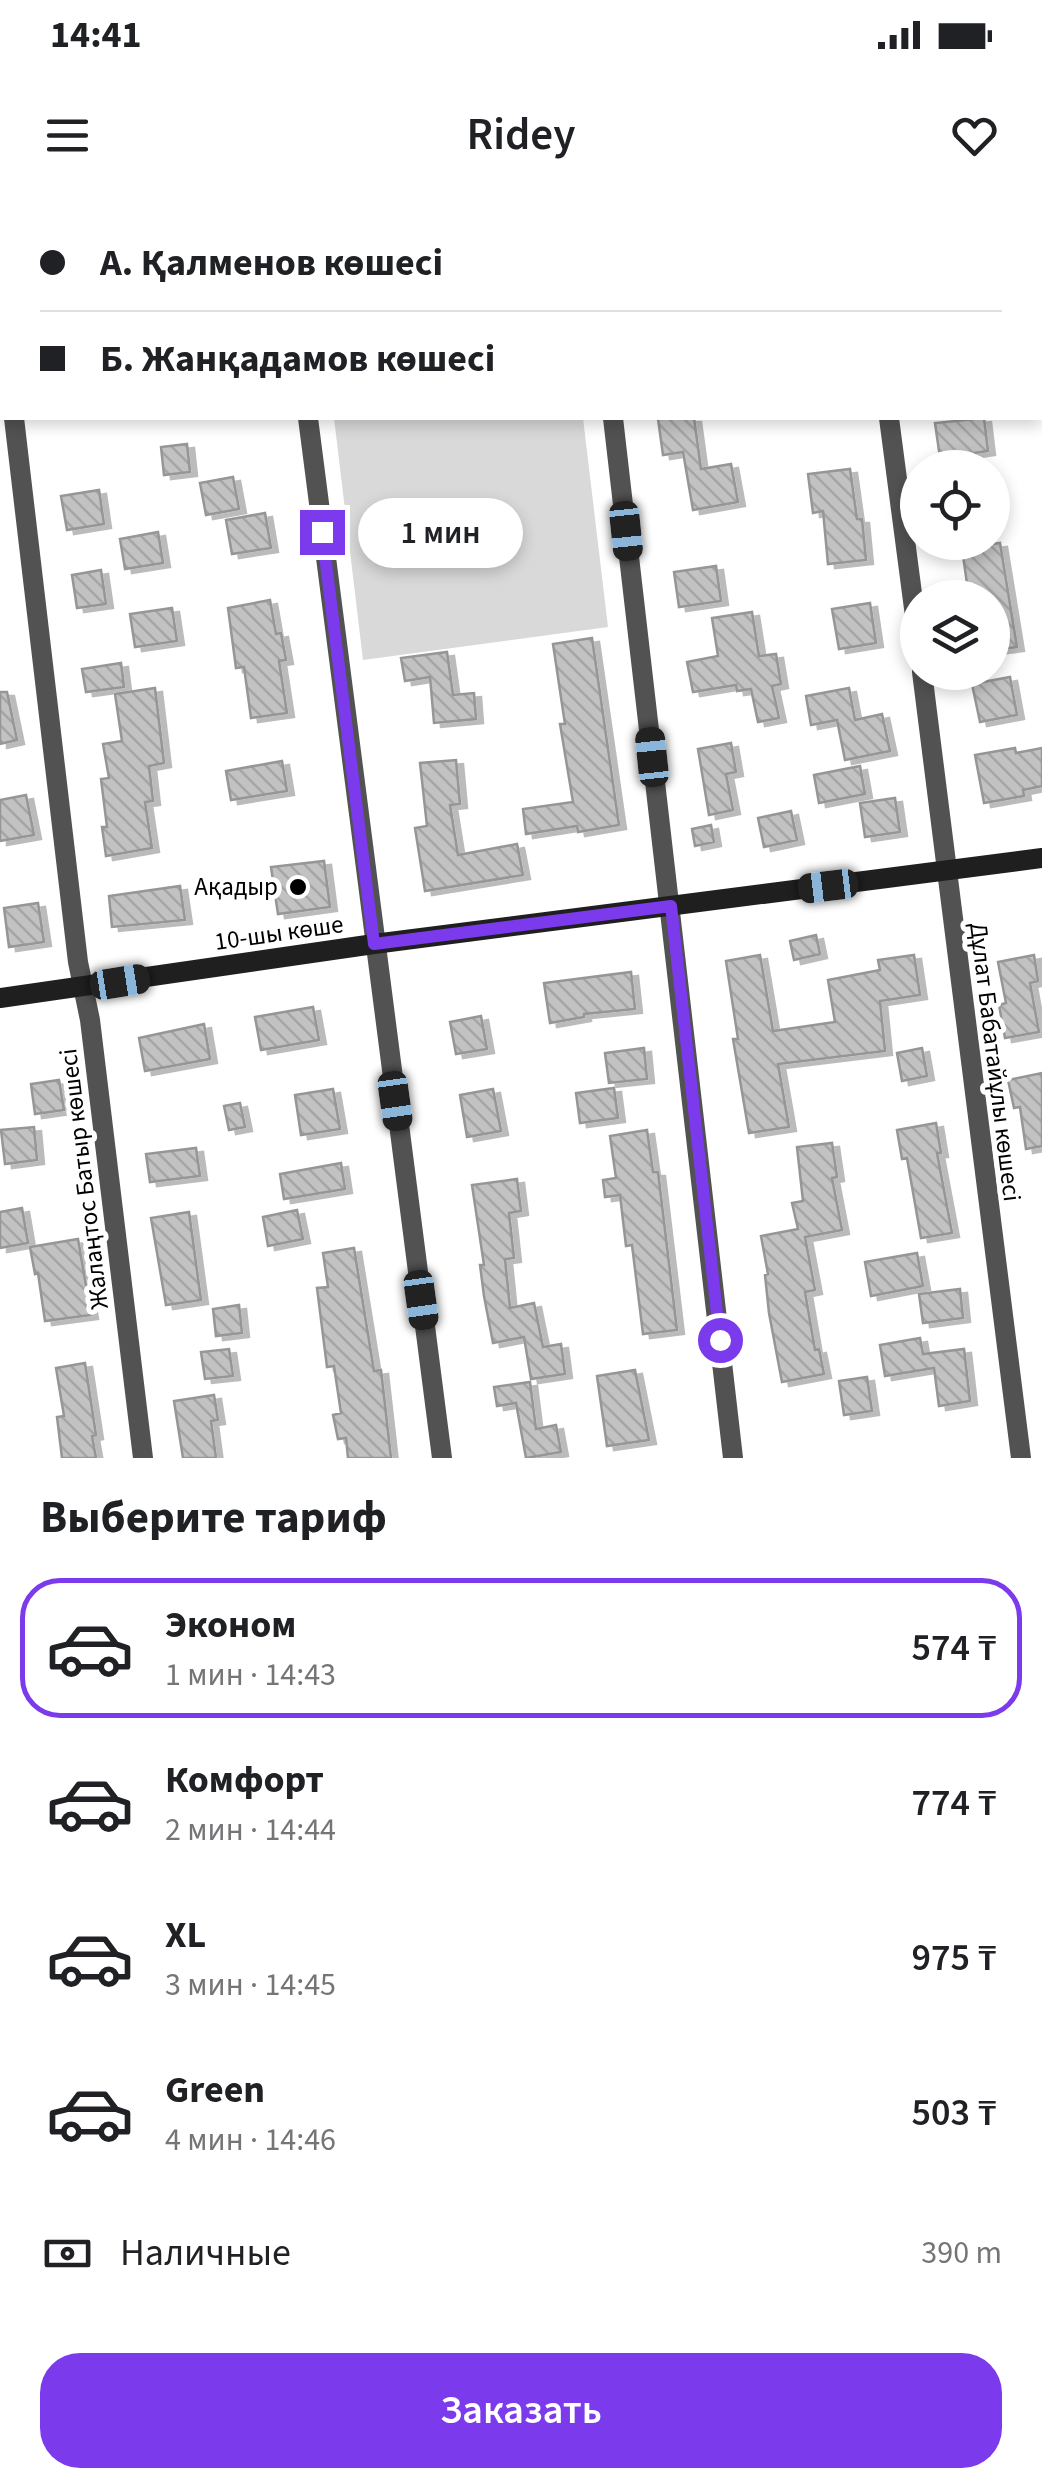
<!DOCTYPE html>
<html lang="ru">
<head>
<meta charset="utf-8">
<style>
  body { margin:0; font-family:"Source Sans 3",sans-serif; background:#f2f2f2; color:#202124; height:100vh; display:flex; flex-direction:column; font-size:38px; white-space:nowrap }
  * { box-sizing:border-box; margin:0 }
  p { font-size:32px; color:#757577 }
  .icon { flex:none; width:55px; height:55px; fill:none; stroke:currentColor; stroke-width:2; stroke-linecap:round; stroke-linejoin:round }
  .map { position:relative; height:1258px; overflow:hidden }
  .panel { display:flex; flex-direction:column; background:#fff; flex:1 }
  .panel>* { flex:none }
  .guide { position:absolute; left:0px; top:0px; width:1042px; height:220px; box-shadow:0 5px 15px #0003; display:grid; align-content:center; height:220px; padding:0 40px; background:#fff }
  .controls { position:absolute; left:900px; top:250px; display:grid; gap:20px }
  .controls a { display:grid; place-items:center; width:110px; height:110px; border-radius:50%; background:#fff; box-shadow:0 5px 15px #0003; font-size:50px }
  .end { position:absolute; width:45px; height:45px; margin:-22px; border:12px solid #7c3aed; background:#fff; box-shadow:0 0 0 5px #fff }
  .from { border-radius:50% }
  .bubble { position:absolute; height:70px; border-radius:35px; background:#fff; box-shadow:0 5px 15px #0003; font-size:32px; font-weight:600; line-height:70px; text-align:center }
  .car { position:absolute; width:30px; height:60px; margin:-30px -15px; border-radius:12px; box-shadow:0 0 8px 2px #0007; background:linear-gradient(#222 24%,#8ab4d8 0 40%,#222 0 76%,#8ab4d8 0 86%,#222 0) }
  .guide b { display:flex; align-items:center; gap:35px; height:95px; font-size:38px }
  .guide b+b { border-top:2px solid #e0e0e0 }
  .guide i { width:25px; height:25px; background:#202124 }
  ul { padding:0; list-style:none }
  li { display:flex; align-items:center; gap:30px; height:140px; margin:0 20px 15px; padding:0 20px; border:5px solid transparent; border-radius:40px }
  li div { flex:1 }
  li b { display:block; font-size:38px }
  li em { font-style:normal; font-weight:600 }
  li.current { border-color:#7c3aed }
  li>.icon { width:90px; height:90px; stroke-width:1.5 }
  h2 { padding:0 40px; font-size:45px; line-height:120px }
  .pay { display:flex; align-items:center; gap:25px; height:110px; padding:0 40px; font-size:38px }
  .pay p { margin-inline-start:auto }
  .action { display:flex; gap:20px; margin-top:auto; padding:20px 40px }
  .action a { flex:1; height:115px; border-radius:40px; background:#7c3aed; color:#fff; font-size:40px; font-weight:600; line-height:115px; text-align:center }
  .status { display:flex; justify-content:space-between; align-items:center; height:70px; padding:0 50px; background:#fff; direction:ltr }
  .status svg { height:28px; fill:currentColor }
  header { display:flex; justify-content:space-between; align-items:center; height:130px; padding:0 40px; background:#fff; font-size:45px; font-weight:600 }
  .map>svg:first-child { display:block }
</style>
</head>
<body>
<div class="status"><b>14:41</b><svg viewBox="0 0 49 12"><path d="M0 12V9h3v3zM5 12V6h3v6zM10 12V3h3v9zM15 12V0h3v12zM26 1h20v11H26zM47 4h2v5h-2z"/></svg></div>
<header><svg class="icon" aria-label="menu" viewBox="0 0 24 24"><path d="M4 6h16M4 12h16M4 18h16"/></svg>Ridey<svg class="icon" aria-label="heart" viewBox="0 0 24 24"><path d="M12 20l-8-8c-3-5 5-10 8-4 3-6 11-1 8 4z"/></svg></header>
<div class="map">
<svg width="1042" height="1258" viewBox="0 0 1042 1258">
  <defs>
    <pattern id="building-back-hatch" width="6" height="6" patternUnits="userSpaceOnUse" patternTransform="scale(2.5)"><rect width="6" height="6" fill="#c2c2c2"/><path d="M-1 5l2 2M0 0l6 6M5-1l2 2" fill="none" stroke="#a5a5a5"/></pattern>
    <filter id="shadow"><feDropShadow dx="7" dy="4" stdDeviation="0" flood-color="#0004"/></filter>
  </defs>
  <rect width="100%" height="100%" fill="#fff"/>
  <path fill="#d9d9d9" d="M 334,218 L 583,218 L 608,427 L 363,460 Z"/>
  <path fill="url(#building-back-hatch)" stroke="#969696" stroke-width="2.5" filter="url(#shadow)" d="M 694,218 L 701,269 L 731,264 L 738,302 L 693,310 L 683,252 L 663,255 L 658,219 Z
    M 984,218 L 988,251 L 940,258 L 935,223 Z
    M 187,244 L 190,272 L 164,275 L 161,247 Z
    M 850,269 L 857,319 L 862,319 L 866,360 L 828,364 L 823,311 L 813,313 L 808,274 Z
    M 233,277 L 239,309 L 206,315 L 200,283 Z
    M 99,290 L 104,324 L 67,330 L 61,296 Z
    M 265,313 L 271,348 L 232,354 L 226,320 Z
    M 158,332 L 163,363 L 125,369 L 120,339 Z
    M 1000,343 L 1017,447 L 992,450 L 992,398 L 969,398 L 962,348 Z
    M 716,366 L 721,401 L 679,407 L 674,372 Z
    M 101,370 L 106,404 L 77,408 L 72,375 Z
    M 270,400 L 276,434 L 281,433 L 286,460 L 279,461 L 287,513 L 251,518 L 244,467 L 236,468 L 228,408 Z
    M 870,403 L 876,443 L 839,449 L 832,409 Z
    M 172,408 L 177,441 L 135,447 L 130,414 Z
    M 752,412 L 759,456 L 776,454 L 781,484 L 772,486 L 779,518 L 758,522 L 751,489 L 737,491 L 736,485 L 693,492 L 687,462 L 718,456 L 712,418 Z
    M 592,438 L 619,625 L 578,632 L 577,626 L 526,634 L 523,609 L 573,602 L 560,524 L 565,524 L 553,444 Z
    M 447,452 L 453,495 L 474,493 L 476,519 L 434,523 L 430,477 L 405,481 L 401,458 Z
    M 121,463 L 124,487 L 86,492 L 82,469 Z
    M 1010,477 L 1017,515 L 980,522 L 972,484 Z
    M 155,488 L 164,563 L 149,566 L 153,601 L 145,602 L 152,648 L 106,656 L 102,627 L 107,627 L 101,579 L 109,578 L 103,544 L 122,541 L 115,494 Z
    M 849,488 L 855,520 L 882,514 L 890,551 L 845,560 L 837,520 L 811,525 L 806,496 Z
    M 0,492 L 7,492 L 17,540 L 0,544 Z
    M 731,543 L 736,572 L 726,574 L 733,610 L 709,615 L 698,549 Z
    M 1015,548 L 1016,553 L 1042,548 L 1042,586 L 1023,590 L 1024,596 L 984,603 L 975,555 Z
    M 456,560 L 460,604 L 450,605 L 458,655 L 517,644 L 523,675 L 425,691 L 415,628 L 427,626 L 420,563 Z
    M 282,561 L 287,591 L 231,600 L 226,571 Z
    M 860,566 L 865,594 L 819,603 L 814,575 Z
    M 26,595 L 34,635 L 0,641 L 0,600 Z
    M 895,598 L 900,632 L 865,637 L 860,603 Z
    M 791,611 L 797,640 L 764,647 L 758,618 Z
    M 711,625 L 714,642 L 695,646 L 692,629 Z
    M 324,661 L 330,707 L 278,714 L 271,667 Z
    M 180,686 L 185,720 L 112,727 L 109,696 Z
    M 38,703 L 44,742 L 9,747 L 4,708 Z
    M 816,735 L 820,754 L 794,760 L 790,741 Z
    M 760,755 L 773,831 L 835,822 L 828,780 L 880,770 L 878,760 L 914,755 L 920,795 L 880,801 L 885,851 L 778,864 L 789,927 L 749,933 L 733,839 L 738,839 L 726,761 Z
    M 1034,755 L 1038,781 L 1030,783 L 1039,832 L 1005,838 L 999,805 L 1006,803 L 998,762 Z
    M 631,772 L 635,809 L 584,814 L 584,817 L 550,823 L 544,783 Z
    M 313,807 L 319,840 L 261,850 L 255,817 Z
    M 481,816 L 487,849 L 456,854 L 450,822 Z
    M 204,824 L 210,859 L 145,871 L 139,838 Z
    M 644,848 L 647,879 L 609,883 L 605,853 Z
    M 922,848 L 927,876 L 902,881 L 897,853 Z
    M 1042,873 L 1042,946 L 1026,949 L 1020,907 L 1014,908 L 1008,880 Z
    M 59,880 L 64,910 L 35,914 L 31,884 Z
    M 614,888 L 618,918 L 580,923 L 576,893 Z
    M 333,889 L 340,929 L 301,935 L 295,895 Z
    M 493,889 L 501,931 L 467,937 L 460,895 Z
    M 240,903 L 245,927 L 229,930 L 224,906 Z
    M 936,923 L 941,953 L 937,953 L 952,1033 L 921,1038 L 907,958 L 902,959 L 897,930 Z
    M 34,927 L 37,960 L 5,964 L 1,930 Z
    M 647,930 L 653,972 L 658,972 L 677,1130 L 643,1134 L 632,1045 L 626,1046 L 620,995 L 605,997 L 603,980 L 616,978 L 610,936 Z
    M 832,943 L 837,977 L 832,978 L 842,1030 L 805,1037 L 815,1090 L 805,1092 L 815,1150 L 819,1149 L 824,1174 L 782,1182 L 769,1113 L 765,1075 L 768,1074 L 761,1036 L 798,1029 L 792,1003 L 803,1001 L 797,947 Z
    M 196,948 L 200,976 L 150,982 L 146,954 Z
    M 341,963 L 345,989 L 284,999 L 280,974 Z
    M 517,979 L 521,1011 L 509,1013 L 514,1058 L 505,1059 L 510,1108 L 534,1103 L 543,1147 L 561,1144 L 565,1174 L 531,1179 L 524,1137 L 493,1143 L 484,1096 L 480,1065 L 484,1065 L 472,985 Z
    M 22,1008 L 28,1043 L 0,1048 L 0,1012 Z
    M 297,1010 L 303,1039 L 268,1046 L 263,1017 Z
    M 189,1012 L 201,1100 L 166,1105 L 151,1018 Z
    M 78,1039 L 91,1115 L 45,1121 L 38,1073 L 35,1074 L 30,1047 Z
    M 354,1048 L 374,1171 L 381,1170 L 391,1258 L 348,1258 L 346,1238 L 338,1239 L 333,1215 L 341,1213 L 334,1166 L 327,1167 L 317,1088 L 328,1087 L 323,1053 Z
    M 917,1053 L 923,1086 L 871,1096 L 865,1062 Z
    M 960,1089 L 963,1118 L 923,1123 L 919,1094 Z
    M 239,1105 L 242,1133 L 216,1136 L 213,1109 Z
    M 920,1138 L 923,1154 L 964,1149 L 970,1201 L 939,1206 L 934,1168 L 885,1176 L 880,1145 Z
    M 229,1149 L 233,1176 L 205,1179 L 201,1152 Z
    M 85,1163 L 96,1235 L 92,1236 L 96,1258 L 62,1258 L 57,1217 L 64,1216 L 56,1168 Z
    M 635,1170 L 649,1240 L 607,1246 L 597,1176 Z
    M 867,1177 L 872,1211 L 844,1215 L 839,1181 Z
    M 530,1182 L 536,1229 L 556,1225 L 561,1252 L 526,1258 L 516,1203 L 497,1206 L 494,1187 Z
    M 214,1195 L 218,1220 L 211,1221 L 216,1258 L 183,1258 L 174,1201 Z"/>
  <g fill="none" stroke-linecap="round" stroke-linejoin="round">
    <path stroke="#525252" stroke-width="20" d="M 281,0 L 281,2
      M 586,0 L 587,2
      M 862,0 L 862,2
      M 1040,6 L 1042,6
      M 0,105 L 2,124
      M 0,150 L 2,150
      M 14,218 L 78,762 L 90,820 L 143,1258
      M 308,218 L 442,1258
      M 613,218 L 733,1258
      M 889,218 L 918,439
      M 922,472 L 1021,1258"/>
    <path stroke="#1f1f1f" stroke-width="20" d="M 0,798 L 374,744 L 1042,658"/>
  </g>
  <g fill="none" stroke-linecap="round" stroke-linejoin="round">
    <path stroke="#7c3aed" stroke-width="12" d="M 322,332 L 374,744 L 671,706 L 720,1140"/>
  </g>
  <circle fill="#000" stroke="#fff" stroke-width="4" cx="298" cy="687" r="10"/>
  <g text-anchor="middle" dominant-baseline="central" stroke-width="10" stroke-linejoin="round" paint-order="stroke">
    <g font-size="25" fill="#000" stroke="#fff" text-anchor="end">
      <text x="278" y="687">Ақадыр</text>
    </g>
    <g font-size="25" fill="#000" stroke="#fff">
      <text transform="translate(279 733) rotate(-8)">10-шы көше</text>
      <text transform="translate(995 862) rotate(83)">Дұлат Бабатайұлы көшесі</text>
      <text transform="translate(84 979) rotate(-97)">Жалаңтос Батыр көшесі</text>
    </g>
  </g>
</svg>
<div class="controls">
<a><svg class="icon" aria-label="locate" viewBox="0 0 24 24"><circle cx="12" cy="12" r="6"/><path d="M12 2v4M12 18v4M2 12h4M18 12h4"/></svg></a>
<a><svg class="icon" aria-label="layers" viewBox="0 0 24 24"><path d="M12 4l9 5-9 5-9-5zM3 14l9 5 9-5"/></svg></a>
</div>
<i class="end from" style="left:720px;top:1140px"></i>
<i class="end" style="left:322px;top:332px"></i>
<div class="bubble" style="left:358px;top:298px;width:165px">1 мин</div>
<i class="car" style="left:626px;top:331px;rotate:174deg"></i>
<i class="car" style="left:652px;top:557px;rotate:354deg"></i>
<i class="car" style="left:828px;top:686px;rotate:263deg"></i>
<i class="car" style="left:120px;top:782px;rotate:81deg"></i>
<i class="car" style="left:395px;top:901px;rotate:172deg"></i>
<i class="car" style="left:421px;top:1100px;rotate:172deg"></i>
<div class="guide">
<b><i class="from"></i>А. Қалменов көшесі</b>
<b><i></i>Б. Жанқадамов көшесі</b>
</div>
</div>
<section class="panel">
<h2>Выберите тариф</h2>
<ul>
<li class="current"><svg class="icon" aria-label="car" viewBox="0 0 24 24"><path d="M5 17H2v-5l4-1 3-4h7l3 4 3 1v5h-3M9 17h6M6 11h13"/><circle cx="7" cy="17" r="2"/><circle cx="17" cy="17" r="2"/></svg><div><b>Эконом</b><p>1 мин · 14:43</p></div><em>574 ₸</em></li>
<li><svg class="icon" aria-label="car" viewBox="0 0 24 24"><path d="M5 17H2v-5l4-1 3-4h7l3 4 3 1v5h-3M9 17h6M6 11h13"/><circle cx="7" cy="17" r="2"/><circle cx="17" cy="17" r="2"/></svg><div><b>Комфорт</b><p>2 мин · 14:44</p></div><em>774 ₸</em></li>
<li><svg class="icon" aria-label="car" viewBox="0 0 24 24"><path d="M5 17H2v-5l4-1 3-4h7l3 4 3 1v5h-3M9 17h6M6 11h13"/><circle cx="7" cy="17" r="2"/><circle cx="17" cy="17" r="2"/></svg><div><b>XL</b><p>3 мин · 14:45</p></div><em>975 ₸</em></li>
<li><svg class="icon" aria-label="car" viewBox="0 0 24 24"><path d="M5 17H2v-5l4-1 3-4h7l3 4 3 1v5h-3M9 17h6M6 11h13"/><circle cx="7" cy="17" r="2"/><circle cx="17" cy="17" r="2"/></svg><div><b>Green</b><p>4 мин · 14:46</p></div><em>503 ₸</em></li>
</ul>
<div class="pay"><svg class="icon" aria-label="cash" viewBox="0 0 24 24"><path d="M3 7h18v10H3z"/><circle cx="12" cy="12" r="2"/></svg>Наличные<p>390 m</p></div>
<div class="action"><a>Заказать</a></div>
</section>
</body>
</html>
